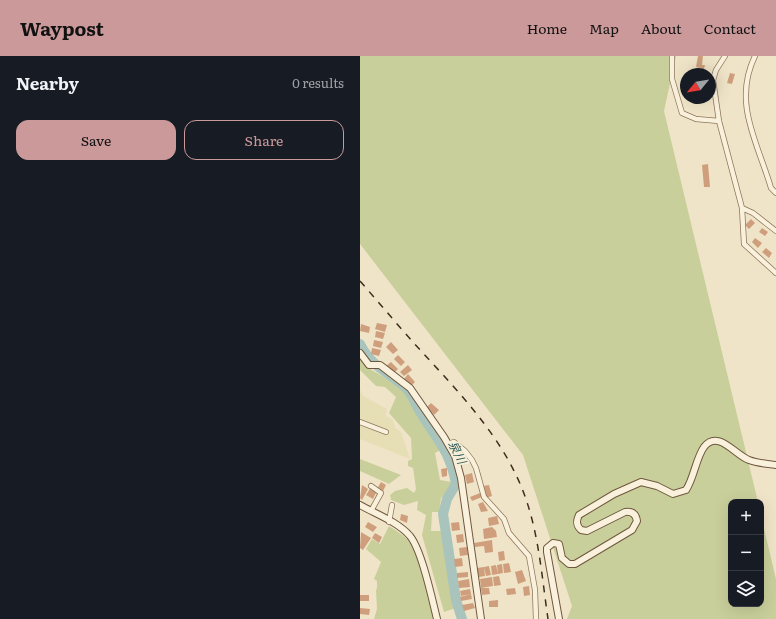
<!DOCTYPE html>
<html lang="en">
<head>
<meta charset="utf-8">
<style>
  :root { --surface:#171b24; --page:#20242c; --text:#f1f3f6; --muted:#9ea1a6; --line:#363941; --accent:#cc999b }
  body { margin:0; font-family:Literata,"Noto Sans JP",serif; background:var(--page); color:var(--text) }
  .controls { position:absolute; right:12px; bottom:12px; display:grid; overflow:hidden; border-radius:8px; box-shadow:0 4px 16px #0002 }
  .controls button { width:36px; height:36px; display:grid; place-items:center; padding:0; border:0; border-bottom:1px solid var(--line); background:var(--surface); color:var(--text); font:20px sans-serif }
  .compass { position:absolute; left:320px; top:12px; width:36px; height:36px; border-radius:50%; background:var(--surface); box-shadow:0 4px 16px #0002; rotate:240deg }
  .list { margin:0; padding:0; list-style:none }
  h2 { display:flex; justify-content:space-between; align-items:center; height:52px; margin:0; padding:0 16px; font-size:17px }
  h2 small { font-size:13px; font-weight:400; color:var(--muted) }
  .actions { display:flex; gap:8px; padding:12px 16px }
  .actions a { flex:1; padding:9px 0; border:1px solid var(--accent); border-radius:12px; text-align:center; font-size:14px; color:var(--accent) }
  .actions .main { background:var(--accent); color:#111 }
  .icon { flex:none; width:22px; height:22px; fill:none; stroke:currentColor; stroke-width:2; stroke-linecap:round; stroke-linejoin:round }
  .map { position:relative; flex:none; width:416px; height:563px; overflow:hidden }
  header { display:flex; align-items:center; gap:24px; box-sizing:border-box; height:56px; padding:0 20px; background:var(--accent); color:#111 }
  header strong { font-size:19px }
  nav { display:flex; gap:22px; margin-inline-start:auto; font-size:14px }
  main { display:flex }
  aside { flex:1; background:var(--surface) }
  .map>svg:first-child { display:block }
  .farmland { fill:#e6deb5 }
  .green { fill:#c9cf9b }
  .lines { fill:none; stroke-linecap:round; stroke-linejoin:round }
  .river { stroke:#a9c4bc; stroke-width:10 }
  .building { fill:#cf9f7d }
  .street-casing { stroke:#8d765c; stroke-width:6 }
  .secondary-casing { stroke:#6f573f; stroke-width:8 }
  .street { stroke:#faf1dc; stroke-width:4.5 }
  .secondary { stroke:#faf1dc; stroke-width:6 }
  .rail { stroke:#3d2e20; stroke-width:1.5; stroke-dasharray:7 7; stroke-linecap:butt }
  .labels { text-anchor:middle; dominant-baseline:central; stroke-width:3.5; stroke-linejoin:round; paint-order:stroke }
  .water-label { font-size:12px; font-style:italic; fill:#2f5d5a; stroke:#f7eed8 }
</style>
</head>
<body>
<header>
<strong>Waypost</strong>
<nav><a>Home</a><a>Map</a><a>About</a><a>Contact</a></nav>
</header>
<main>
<aside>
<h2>Nearby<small>0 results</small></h2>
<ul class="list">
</ul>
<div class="actions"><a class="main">Save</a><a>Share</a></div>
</aside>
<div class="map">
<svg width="416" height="563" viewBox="0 0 416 563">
  <rect width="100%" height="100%" fill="#f0e4c8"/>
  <path class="farmland" d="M0,334L3,340L27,353L25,359L33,364L35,372L41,376L50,403L0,383Z"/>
  <path class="green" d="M0,0H316L304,55L398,446H371V548H401V460L416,523V563H207L212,550L163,399L0,188Z
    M0,300L10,313L45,334L82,393L75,397L80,424L92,426L89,435L81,442L79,456H72L71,475H83L93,543L96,552L84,556L62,479L66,459L57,454L58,445L44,449L31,444L30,439L35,435L47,432L54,437L56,433L53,412L48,410V405L52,403L51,382L29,357L36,341L25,331L16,330L0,314Z
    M0,403L41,419L29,428L0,415Z
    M29,470C35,474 42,478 47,483C58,497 71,545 73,563H14L17,553L16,534L17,532V525L14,523L21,506L6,493L12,483L20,488Z"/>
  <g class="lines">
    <path class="river" d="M0,288C12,312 29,316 46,332C52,338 55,347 59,354C75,381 90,394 96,428L87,443L83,458L96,544L102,563"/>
  </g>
  <path class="building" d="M338,0H343L342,9H345L344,13L336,11Z
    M370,17L375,18L372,28L367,27Z
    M348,108L350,131H344L342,109Z
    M391,163L395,167L389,173L385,169Z
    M402,172L408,176L405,180L399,176Z
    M395,182L402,187L398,192L392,186Z
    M406,192L412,197L409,202L402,196Z
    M17,267L27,269L25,276L15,273Z
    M1,268L10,271L9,277L0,275Z
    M16,275L25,277L23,283L15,281Z
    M14,284L23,286L21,292L13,290Z
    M31,286L38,294L33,298L26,291Z
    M12,292L21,294L19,300L11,298Z
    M38,299L45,306L41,310L34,303Z
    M31,306L38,313L34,317L26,310Z
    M48,309L52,314L44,320L40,316Z
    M48,318L55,326L51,330L44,323Z
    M71,347L79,354L74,359L67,351Z
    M87,412V420L82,421L81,413Z
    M112,417L114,426L107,428L105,419Z
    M21,426L26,429L23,435L17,433Z
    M2,429L8,433L2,444L0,442Z
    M129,429L132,440L126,442L123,430Z
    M11,431L17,435L13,443L6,439Z
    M120,437L122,441L112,445L110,441Z
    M123,446L128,455L121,456L118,448Z
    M41,458L48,460L47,467L40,464Z
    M137,460L139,468L129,470L128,462Z
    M8,466L17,471L13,476L5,471Z
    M99,466L100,474L92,475L91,467Z
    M132,471L136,475L137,481L124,483L123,473Z
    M1,476L11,482L3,494L0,492Z
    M15,477L22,481L19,487L12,482Z
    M103,478L104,486L97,487L96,479Z
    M132,484L133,496L125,497L124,490L115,491L114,487Z
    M107,491L108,499L100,500L99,492Z
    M144,495L145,504L139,505L138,496Z
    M102,502L103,510L95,511L94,503Z
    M149,507L151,516L144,517L143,508Z
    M142,508L143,517L138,518L137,509Z
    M136,509L138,518L132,519L131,510Z
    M129,510L131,519L126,520L124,511Z
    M124,511L125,520L119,521L117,512Z
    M162,514L166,525L158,528L155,516Z
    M108,516V521L97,522V517Z
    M139,520L141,529L134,530L133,521Z
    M132,521L133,530L121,532L120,523Z
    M109,523L110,531L99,532L98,525Z
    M169,530L170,539L164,540L163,531Z
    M121,532H129L130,538L122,539Z
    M155,532L156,538L147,539L146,533Z
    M110,533L111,538L101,540L100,535Z
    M111,538L112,543L101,545L100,541Z
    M0,539H9V545H0Z
    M138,544V551H129V545Z
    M113,547L115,552L104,555L102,549Z
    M0,552L10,553L9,559L0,558Z"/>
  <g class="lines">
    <g class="street-casing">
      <path id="street" d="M312,0V23L322,57L336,63L359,65
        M365,0L356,14L353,24L359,65L382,152L384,188L416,217
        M395,0C372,47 398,87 411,132L416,137
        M382,152L393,157L416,175
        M0,366L26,376
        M88,388L94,386L105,395L112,404L116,412L124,441L144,463L149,477L169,500L175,534L176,563
        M11,430L21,437L11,455
        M29,466L32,449"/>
    </g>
    <g class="secondary-casing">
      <path id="secondary" d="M0,297L9,309H20L50,332L84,381L95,400L101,422L121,563
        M0,449C16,458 38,466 50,480C62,495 72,543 77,563
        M199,563L187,496V492L193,487L199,488L202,502L209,508H215L272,474L277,465C276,458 272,455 265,456L227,475L221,474C216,469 216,465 219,459L254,438L281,426L297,430L313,438L326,434C334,422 336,402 344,391C358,373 375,399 389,404C397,407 407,408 416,409"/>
    </g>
    <use href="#street" class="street"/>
    <use href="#secondary" class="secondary"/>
    <path class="rail" d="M0,225C21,249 41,273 62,296C97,334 135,374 157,421C178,465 181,515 188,563"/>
  </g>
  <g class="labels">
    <g class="water-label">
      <text transform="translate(98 396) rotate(64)">泉川</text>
    </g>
  </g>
</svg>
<div class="controls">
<button>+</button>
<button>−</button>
<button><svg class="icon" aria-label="layers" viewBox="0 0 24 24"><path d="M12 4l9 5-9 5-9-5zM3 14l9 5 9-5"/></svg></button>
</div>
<svg class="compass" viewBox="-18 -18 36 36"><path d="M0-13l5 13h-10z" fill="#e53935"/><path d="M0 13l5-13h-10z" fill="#9ea1a6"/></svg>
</div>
</main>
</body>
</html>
